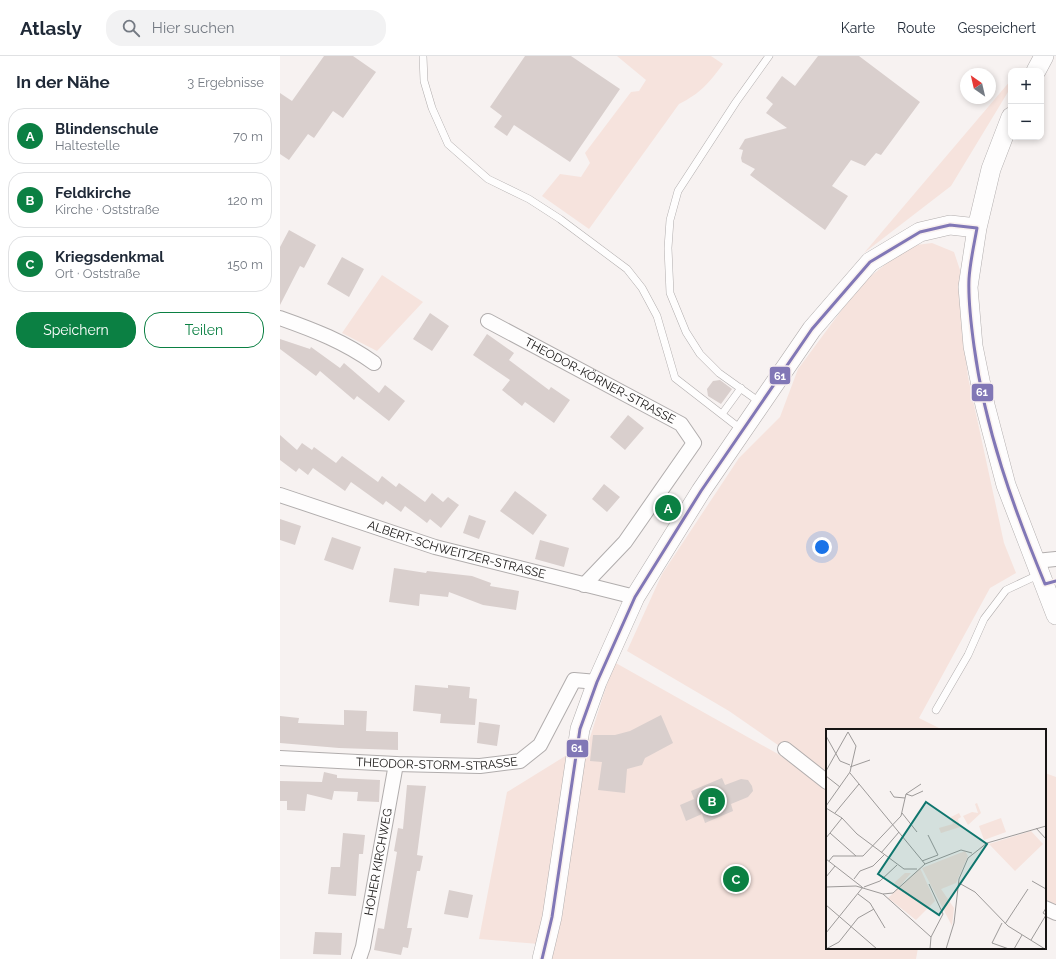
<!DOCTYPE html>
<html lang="de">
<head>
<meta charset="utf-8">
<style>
  :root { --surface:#fff; --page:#f2f2f3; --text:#1f2937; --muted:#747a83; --line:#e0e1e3; --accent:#0b8043 }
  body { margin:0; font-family:Raleway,sans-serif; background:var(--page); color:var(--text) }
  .controls { position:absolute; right:12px; top:12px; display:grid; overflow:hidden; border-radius:8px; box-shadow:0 2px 6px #0003 }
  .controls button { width:36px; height:36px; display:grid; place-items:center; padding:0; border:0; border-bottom:1px solid var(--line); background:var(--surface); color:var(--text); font:20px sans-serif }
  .compass { position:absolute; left:680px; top:12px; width:36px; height:36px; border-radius:50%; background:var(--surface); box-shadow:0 2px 6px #0003; rotate:326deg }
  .you { position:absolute; left:542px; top:491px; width:14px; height:14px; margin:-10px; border:3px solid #fff; border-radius:50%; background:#1a73e8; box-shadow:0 0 0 6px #1a73e833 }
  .badge { display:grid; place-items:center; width:26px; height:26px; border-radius:50%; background:var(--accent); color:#fff; font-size:13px; font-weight:700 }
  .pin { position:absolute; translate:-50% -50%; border:2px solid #fff; box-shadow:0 1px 4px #0006 }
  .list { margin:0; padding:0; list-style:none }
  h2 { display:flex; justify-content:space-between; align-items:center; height:52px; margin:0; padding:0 16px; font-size:17px }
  h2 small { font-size:13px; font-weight:400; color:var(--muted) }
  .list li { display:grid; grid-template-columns:26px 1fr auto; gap:12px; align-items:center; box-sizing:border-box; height:56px; margin:0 8px 8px; padding:0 8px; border:1px solid var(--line); border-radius:16px }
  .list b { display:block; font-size:15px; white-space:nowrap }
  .list p { margin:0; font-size:13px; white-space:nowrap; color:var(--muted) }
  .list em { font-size:13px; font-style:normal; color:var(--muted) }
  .actions { display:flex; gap:8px; padding:12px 16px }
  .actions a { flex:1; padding:9px 0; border:1px solid var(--accent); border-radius:16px; text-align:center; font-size:14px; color:var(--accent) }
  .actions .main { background:var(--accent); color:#fff }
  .icon { flex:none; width:22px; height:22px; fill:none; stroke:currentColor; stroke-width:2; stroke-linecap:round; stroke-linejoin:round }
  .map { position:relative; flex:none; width:776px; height:903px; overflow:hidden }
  header { display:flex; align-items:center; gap:24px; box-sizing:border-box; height:56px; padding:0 20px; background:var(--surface); border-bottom:1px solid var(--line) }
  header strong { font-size:19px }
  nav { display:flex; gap:22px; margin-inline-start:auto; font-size:14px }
  .search { width:280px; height:36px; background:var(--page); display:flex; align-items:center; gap:10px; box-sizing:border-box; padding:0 14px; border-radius:16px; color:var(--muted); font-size:15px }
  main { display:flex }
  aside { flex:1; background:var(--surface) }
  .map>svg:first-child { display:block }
  .green { fill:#f6e3dd }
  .building { fill:#d9cfcd }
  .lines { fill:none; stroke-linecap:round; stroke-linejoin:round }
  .lane-casing { stroke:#b1adad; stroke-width:8 }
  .street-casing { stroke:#b1adad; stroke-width:16 }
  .secondary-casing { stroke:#b1adad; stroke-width:20 }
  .lane { stroke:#fefdfd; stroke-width:7 }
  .street { stroke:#fefdfd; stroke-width:14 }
  .secondary { stroke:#fefdfd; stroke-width:19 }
  .bus-1-casing { stroke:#f9f1ef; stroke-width:6 }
  .bus-1 { stroke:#8177b6; stroke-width:3 }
  .labels { text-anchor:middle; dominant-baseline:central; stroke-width:3; stroke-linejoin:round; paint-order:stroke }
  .street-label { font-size:12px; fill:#171514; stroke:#f9f1ef }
  .inset-road { fill:none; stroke:#9d9a99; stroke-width:1 }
  .view { fill:#0f766e; fill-opacity:0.15; stroke:#0f766e; stroke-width:2 }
  .inset-edge { fill:none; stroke:#171514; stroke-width:2 }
  .line-badge { stroke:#f9f1ef; stroke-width:1.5 }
  .badge-label { font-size:11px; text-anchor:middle; font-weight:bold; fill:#fff }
</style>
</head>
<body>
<header>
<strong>Atlasly</strong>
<div class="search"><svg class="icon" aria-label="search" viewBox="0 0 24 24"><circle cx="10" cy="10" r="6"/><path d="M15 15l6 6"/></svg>Hier suchen</div>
<nav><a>Karte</a><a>Route</a><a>Gespeichert</a></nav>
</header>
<main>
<aside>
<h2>In der Nähe<small>3 Ergebnisse</small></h2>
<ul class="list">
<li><span class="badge">A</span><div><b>Blindenschule</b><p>Haltestelle</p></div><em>70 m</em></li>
<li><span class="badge">B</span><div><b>Feldkirche</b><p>Kirche · Oststraße</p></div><em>120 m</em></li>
<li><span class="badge">C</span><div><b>Kriegsdenkmal</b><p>Ort · Oststraße</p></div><em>150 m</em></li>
</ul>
<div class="actions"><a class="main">Speichern</a><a>Teilen</a></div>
</aside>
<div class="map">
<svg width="776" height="903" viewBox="0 0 776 903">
  <rect width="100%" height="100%" fill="#f7f2f1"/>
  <path class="green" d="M337,0H431L443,8C429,27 421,37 399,48L309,173L262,140L280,118L301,121L310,107L305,97L351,36L359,35L366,24Z
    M731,24V31L671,130L584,197Z
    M652,187L674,196L680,214L681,262L688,321L724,487L736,517L710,532L639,662L663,674H547V723L449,655L347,595L382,518L459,402L500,361L518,313L581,228L628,190Z
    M102,219L143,246L97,295L62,277Z
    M334,606L498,698L547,732V892H638L636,903H271L282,859L306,694Z
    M287,699L259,888L199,883L227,736Z
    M765,717L776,721V849L765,844Z"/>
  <path class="building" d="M44,0H73L96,16L63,62L53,55L34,82L28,78L9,104L0,98V37L12,45Z
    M245,0H291L340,33L290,106L234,69L227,80L214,71L222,60L210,51Z
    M538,0H579L640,46L601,99L596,97L585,110L571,104L552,130L568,140L545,174L470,119L475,113L462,106L461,102L463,94L459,93L465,83L507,72L486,57L493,48L486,42L502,20L515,30Z
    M9,174L36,189L24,212L20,210L0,249V191Z
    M62,201L84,213L69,241L47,228Z
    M150,257L169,270L152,295L133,283Z
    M207,278L234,297L229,304L269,334L271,331L290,344L274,367L245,346L242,350L222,334L230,324L193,299Z
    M0,283L30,293L31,291L60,312L64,307L99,337L105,329L125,345L109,365L77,340L74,344L40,315L36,320L0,293Z
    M440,324L452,333L441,348L428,340L427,333L433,325Z
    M348,359L364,372L345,394L330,381Z
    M0,379L17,394L22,387L32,394L34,391L56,407L62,400L98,426L102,420L116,431L119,427L145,446L152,437L163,446L168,441L179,449L161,472L150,463L147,467L125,450L121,456L106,445L103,449L71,426L65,435L33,412L28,419L19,412L16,416L0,404Z
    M324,428L340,441L327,456L312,443Z
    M235,435L267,459L253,479L220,455Z
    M189,459L206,465L199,483L183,477Z
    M0,463L21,470L15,489L0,484Z
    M52,481L81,491L73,514L44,504Z
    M260,484L289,492L284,511L255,503Z
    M114,512L146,517L147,515L192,520L211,527L210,530L239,535L236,554L203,549L169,536L168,541L140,538L139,550L109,546Z
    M135,629L168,632V629L190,631L189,642L197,643L195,669L160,667L161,658L133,655Z
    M64,654L87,655L86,675L118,676V694L59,692L0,687V660L19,662L18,667L64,669Z
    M381,659L393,687L365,702L362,709L347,713L345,737L318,734L322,706L310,705L313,679H335L350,675Z
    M199,666L220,669L217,690L197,687Z
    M44,716L57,719V722L100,724L99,746L77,745L78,736L54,735L52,744L27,738L25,755L7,754V745H0V725L42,726Z
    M442,722L445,729L461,723L468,724L472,730L473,735L468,741L451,748L453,755L425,767L422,758L406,765L400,749L414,743L411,735Z
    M127,729L146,730L137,799L143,800L140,815H137L127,872H132L128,892L123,891L121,899L94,894L98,872L104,873L117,796L114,795L118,772L123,773Z
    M63,777L85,779L83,798H79L76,840L48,838L51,811H60Z
    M169,834L193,839L188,862L164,858Z
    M35,876L62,877L61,899L33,898Z"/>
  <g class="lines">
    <g class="lane-casing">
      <path id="lane" d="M143,0L144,25L152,52L168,88L208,123L249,143L280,163L347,213L362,232L377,260L395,322L462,374
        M481,347L439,317L420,298L406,276L390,237L388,192L390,164L398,135L456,46L489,0
        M442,358L461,332
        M656,654L688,599L704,563L726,534L760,518"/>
    </g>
    <g class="street-casing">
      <g id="street">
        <path d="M0,262C34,274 65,286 94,307"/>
        <path id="s1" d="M208,265L401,368L414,387L345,486L304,529"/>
        <path id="s2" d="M0,439L155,491L355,541"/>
        <path d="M756,505L776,503"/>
        <path d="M505,693L547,726"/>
        <path id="s3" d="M0,702L116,708L200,710L240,705L260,689L294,624L317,626"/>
        <path d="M765,852L776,857"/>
        <path id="s4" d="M79,903L83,891L116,708"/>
      </g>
    </g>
    <g class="secondary-casing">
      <path id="secondary" d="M756,15L764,0
        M731,61L711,113L697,172L688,231L693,290L705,349L726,429L776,559
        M262,903L272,861L300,673L317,626L355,541L421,435L532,273L590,206L640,176L670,169L697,172"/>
    </g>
    <use href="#lane" class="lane"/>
    <use href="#street" class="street"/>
    <use href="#secondary" class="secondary"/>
    <g class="bus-1-casing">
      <path id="bus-1" d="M262,903L272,861L300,673L317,626L355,541L421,435L532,273L590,206L640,176L670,169L697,172C694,189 690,206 689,223C688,245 691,268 694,290C705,373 733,451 765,528L776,525"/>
    </g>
    <use href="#bus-1" class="bus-1"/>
  </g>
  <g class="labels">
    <g class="street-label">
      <text stroke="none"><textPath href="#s1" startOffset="127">THEODOR-KÖRNER-STRASSE</textPath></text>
      <text stroke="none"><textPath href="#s2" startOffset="185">ALBERT-SCHWEITZER-STRASSE</textPath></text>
      <text stroke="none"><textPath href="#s3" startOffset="157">THEODOR-STORM-STRASSE</textPath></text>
      <text stroke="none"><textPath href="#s4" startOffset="99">HOHER KIRCHWEG</textPath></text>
    </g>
  </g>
  <g transform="translate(546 673)">
    <rect width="220" height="220" fill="#f7f2f1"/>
    <path d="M151,74L155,84L142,96L137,87L146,83L152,84L149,75ZM133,84L135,88L132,90L134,98L115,104L113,99L127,95L125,88ZM175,89L180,103L158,111L153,97ZM205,102L217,115L189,142L163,115ZM139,122L142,127L130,154L115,160L128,179L126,197L96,139ZM94,139L109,172L90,191L62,169ZM79,144H85L73,158L68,154Z" fill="#f6e3dd"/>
    <path class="inset-road" d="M0,7L14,32L24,36M24,38L44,31M0,42L22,3L30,17L24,43L0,77M24,44L99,135M0,47L14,58M64,62L68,68L79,69M80,65L86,67L97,62M0,79L16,89L31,105L78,140H91M9,84L33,55M76,84L91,103M210,99L220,110M4,104L30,127M0,109L16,89M55,124L73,103M0,130L36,158M3,132L7,127H37L75,87L80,65L95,55M96,132L112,126L102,106M0,148L9,137M28,150L34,142L47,137L58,126M206,152L220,160M133,154L149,163L182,197L219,220M103,155L117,185L105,208L104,220M0,158L30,157L57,165L67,164L99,135L135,121L146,124M38,158L54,152L71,136M32,165L44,174L59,199M57,165L105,208M0,176L51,220M176,194L166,214L183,220M179,195L202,160M0,204L37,158M205,211L220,186L217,184L220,179M0,220L13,213L32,189L48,180M120,220L128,194L133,150L142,129L161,114L220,97M188,220L196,206"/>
    <path class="view" d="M100,73L161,115L113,186L52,145Z"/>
    <rect width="220" height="220" class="inset-edge"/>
  </g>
  <g class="line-badge">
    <rect x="489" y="310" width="22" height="19" rx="4" fill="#8177b6"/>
    <rect x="691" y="327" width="23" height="19" rx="4" fill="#8177b6"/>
    <rect x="286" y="683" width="23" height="19" rx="4" fill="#8177b6"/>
  </g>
  <g class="badge-label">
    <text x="500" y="324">61</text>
    <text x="702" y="340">61</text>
    <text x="297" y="696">61</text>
  </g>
</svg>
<div class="controls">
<button>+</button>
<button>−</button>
</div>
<svg class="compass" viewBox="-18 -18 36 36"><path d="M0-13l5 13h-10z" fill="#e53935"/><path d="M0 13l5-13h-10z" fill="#747a83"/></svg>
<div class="you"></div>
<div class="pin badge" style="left:388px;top:452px">A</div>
<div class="pin badge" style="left:432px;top:745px">B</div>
<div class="pin badge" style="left:456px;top:823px">C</div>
</div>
</main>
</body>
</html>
